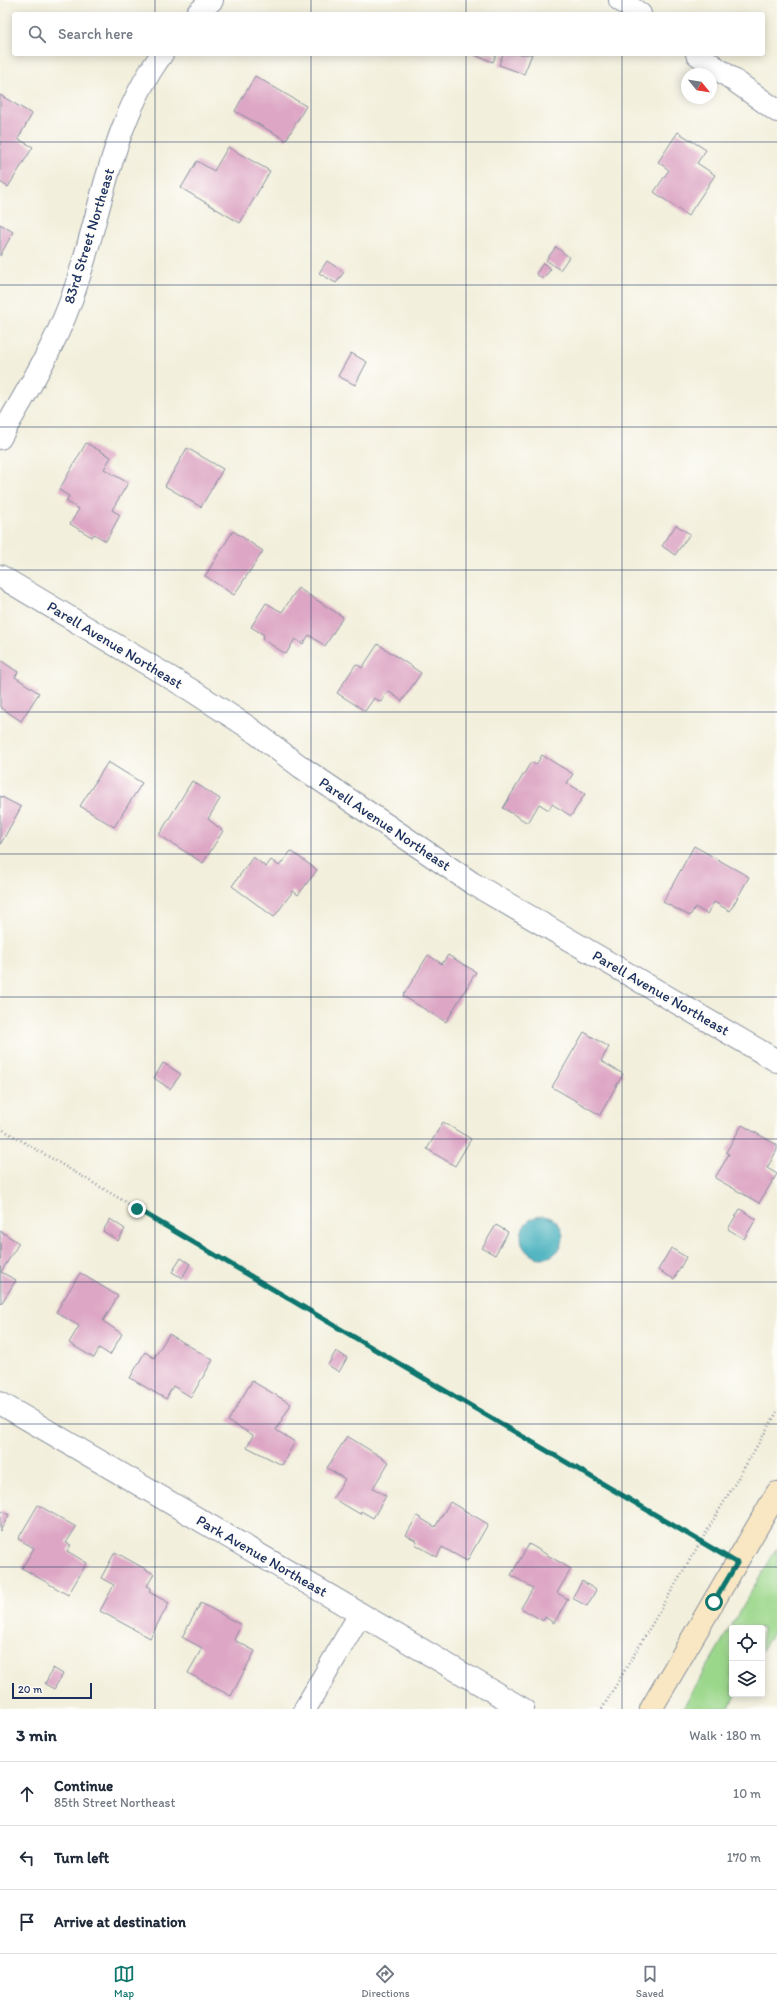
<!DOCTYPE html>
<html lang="en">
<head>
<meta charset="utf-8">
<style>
  :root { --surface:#fff; --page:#f6f6f7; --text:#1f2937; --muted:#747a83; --line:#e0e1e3; --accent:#0f766e }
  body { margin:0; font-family:Itim,sans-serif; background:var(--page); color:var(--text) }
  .controls { position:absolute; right:12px; bottom:12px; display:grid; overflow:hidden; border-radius:4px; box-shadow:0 2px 10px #0003 }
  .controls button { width:36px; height:36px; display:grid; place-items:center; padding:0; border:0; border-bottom:1px solid var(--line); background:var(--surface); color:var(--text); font:20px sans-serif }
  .compass { position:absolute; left:681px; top:68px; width:36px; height:36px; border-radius:50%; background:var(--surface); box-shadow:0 2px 10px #0003; rotate:120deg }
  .scale { position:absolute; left:12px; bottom:10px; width:80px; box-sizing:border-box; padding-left:4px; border:2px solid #1b2f5e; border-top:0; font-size:11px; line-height:14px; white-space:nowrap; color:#1b2f5e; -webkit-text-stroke:3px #fdfcf7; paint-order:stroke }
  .stop { position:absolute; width:12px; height:12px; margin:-9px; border:3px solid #0f766e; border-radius:50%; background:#fff }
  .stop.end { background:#0f766e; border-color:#fff; box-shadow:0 1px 4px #0008 }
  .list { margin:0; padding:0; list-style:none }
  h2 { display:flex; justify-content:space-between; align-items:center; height:52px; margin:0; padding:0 16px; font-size:17px }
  h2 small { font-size:13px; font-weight:400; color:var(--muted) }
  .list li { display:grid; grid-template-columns:26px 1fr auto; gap:12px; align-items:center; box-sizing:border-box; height:64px; padding:0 16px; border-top:1px solid var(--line) }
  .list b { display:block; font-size:15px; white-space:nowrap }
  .list p { margin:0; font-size:13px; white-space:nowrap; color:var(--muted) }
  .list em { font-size:13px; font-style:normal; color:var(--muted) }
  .icon { flex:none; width:22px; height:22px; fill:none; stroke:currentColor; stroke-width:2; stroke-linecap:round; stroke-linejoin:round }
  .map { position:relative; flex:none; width:777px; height:1709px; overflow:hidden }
  .search { position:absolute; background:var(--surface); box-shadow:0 2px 10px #0003; left:12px; right:12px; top:12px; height:44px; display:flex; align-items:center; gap:10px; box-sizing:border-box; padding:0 14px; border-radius:4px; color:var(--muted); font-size:15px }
  .sheet { height:244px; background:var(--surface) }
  nav { display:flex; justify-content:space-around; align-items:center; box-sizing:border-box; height:56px; border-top:1px solid var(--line); background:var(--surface); font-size:11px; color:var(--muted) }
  nav a { display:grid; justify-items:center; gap:2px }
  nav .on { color:var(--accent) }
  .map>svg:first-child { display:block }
  .green { fill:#9bd78b; stroke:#5b8374 }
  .water { fill:#3faebb; stroke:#2d6e8c }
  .building { fill:#dda6c5 }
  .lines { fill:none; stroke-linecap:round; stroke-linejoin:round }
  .street-casing { stroke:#868f9d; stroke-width:24 }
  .secondary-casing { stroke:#868f9d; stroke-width:24 }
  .path { stroke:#868f9d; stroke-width:2.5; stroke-dasharray:1 3; stroke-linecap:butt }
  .street { stroke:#fff; stroke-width:22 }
  .secondary { stroke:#f9e7c3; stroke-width:22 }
  .route { stroke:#0f766e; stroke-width:5 }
  .grid { fill:none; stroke:#1b2f5e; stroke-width:1; stroke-opacity:0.55 }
  .labels { text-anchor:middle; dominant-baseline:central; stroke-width:3.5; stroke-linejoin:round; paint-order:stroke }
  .street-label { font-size:15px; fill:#1b2f5e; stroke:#fdfcf7 }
</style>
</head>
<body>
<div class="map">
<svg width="777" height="1709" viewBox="0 0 777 1709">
  <rect width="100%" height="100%" fill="#fdfcf7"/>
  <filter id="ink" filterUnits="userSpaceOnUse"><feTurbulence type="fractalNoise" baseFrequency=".025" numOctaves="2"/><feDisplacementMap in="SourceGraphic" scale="8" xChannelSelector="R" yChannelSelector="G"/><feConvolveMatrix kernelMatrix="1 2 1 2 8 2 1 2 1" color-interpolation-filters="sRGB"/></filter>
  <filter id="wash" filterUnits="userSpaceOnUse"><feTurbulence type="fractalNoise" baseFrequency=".012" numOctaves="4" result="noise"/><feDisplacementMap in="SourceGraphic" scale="16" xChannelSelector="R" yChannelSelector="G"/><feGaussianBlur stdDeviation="0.9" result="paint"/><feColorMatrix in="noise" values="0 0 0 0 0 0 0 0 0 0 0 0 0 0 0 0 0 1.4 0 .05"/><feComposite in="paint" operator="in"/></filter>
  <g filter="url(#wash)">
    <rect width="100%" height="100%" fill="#f2efdc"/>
    <path class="green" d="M777,1548V1625L762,1651V1628H732V1694H737L728,1709H682Z"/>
    <path class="water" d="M521 1237a21 21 0 1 1 42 0a21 21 0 1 1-42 0Z"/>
    <g id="blocks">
      <path class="building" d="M472,54H496L493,62Z
        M503,54H532L524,74L499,65Z
        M255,76L306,106L286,140L235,111Z
        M0,95L32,114L18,139L33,147L8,187L0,182Z
        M678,132L706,150L697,163L715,175L688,216L654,192L669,170L658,162Z
        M228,147L270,171L240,223L181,188L197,161L214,171Z
        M0,224L13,232L0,256Z
        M556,247L569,257L560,270L546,260Z
        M327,261L344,272L336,283L319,273Z
        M543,263L551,269L543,279L536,274Z
        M351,353L367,362L355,385L338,376Z
        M86,443L111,457L104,469L128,483L112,510L120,515L106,541L94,534L92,537L70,524L79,509L66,501L69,496L59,490Z
        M187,448L223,469L201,507L165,486Z
        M676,525L690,534L675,555L662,546Z
        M233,531L263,551L234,595L205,576Z
        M298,588L343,617L325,646L309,635L303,644L295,639L286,654L262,639L264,635L251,627L266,603L282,612Z
        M378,644L421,673L402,701L388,691L381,702L374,698L365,711L337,693L356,664L362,668Z
        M0,660L18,672L15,677L39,693L21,721L0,707Z
        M542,755L573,774L567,783L585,794L571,816L552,804L549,810L539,804L528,823L503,808L531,762L536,765Z
        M108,762L142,783L114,827L80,806Z
        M192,781L220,799L208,819L223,831L203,863L159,835Z
        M0,796L21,807L0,845Z
        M694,846L749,877L730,911L714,902L707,914L695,907L690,916L663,902Z
        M291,851L317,870L298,895L293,891L274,917L232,886L253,857L266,867L271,860L279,866Z
        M428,955L442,964L448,955L476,972L446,1022L403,996Z
        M584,1032L609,1047L601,1061L623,1074L600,1115L552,1087Z
        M163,1063L181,1074L170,1089L154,1078Z
        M443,1122L471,1139L455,1166L427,1149Z
        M742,1125L777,1145V1150L767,1168L777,1174L759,1203L715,1178L729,1154L726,1152Z
        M740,1209L756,1219L744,1239L728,1229Z
        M110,1219L125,1229L118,1241L103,1231Z
        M496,1225L508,1232L495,1255L482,1248Z
        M0,1231L19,1243L1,1272L16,1280L1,1304Z
        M671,1248L686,1257L674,1279L658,1270Z
        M181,1258L190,1264L182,1278L172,1272Z
        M80,1273L118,1296L103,1321L122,1334L110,1355L99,1348L94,1358L69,1343L79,1326L56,1312Z
        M169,1334L213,1360L191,1397L173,1386L166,1399L130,1378L145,1352L154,1358Z
        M336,1351L347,1358L339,1372L328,1365Z
        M252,1381L291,1404L276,1430L295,1442L282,1465L247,1447L253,1435L228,1421Z
        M347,1436L389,1462L373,1488L386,1496L373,1518L361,1511L360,1514L333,1498L345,1479L327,1468Z
        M450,1502L488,1524L467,1561L442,1547L437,1557L415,1544L417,1541L406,1535L417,1516L435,1527Z
        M38,1505L76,1527L66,1543L71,1545L67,1551L87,1563L68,1595L22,1568L34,1548L18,1539Z
        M0,1510L9,1515L0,1531Z
        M529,1544L571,1569L557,1593L568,1599L554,1623L545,1617L543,1621L521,1608L533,1588L511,1575Z
        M115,1552L154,1574L147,1586L151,1588L149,1592L169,1603L150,1638L100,1611L114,1585L101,1578Z
        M582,1581L596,1590L587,1606L572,1598Z
        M201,1603L241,1625L234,1640L255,1651L231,1696L188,1673L202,1648L182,1637Z
        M53,1668L63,1674L54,1689L45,1684Z"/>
    </g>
  </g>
  <g filter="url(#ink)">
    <use href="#blocks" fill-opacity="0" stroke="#868f9d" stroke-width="1"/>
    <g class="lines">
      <g class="street-casing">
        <path id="street" d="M620,0L640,14
          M197,14L212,0
          M697,54L777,111
          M0,438C28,389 59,340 76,286C102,208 112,122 162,54
          M0,576L191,690L248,727L301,767L472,883L777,1061
          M0,1403L523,1709
          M305,1709L360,1614"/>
      </g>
      <g class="secondary-casing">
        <path id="secondary" d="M651,1709L777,1493"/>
      </g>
      <path class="path" d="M0,1128L716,1550
        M602,1709L777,1412"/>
      <use href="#street" class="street"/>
      <use href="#secondary" class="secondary"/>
    </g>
  </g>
  <g class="lines" filter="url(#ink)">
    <path class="route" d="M137,1209L737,1563L714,1602"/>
  </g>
  <path class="grid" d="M155,0V14M311,0V14M466,0V14M622,0V14M155,54V1709M311,54V1709M466,54V1709M622,54V1709M0,142H777M0,285H777M0,427H777M0,570H777M0,712H777M0,854H777M0,997H777M0,1139H777M0,1282H777M0,1424H777M0,1567H777"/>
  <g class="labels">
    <g class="street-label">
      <text transform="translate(89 236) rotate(-73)">83rd Street Northeast</text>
      <text transform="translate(115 645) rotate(31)">Parell Avenue Northeast</text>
      <text transform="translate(385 824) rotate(34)">Parell Avenue Northeast</text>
      <text transform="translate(661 993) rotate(30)">Parell Avenue Northeast</text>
      <text transform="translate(262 1556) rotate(30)">Park Avenue Northeast</text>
    </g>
  </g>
</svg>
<div class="controls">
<button><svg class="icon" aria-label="locate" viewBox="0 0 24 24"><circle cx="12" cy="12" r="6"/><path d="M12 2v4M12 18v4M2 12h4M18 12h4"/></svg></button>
<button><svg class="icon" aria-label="layers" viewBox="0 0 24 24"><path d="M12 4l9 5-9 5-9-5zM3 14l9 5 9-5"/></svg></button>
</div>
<svg class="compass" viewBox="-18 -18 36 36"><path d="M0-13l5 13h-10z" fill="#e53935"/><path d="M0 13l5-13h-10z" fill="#747a83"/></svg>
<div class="scale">20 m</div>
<div class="stop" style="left:714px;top:1602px"></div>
<div class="stop end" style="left:137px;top:1209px"></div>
<div class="search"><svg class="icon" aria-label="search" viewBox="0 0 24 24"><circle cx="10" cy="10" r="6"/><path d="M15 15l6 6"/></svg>Search here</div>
</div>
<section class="sheet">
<h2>3 min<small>Walk · 180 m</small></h2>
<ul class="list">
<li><svg class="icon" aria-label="ahead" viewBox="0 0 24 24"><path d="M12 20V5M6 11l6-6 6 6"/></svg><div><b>Continue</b><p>85th Street Northeast</p></div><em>10 m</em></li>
<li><svg class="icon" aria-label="left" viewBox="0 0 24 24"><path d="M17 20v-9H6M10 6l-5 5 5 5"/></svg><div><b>Turn left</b></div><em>170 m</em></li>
<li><svg class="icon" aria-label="arrive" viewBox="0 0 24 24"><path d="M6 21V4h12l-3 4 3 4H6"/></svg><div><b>Arrive at destination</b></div></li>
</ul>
</section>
<nav>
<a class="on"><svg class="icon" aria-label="map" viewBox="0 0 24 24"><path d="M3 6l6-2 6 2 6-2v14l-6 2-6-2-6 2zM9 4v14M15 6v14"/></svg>Map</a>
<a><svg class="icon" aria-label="directions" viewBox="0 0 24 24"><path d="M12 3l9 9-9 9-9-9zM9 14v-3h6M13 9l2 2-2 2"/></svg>Directions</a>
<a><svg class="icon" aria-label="saved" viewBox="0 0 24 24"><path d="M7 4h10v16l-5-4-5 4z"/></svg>Saved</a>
</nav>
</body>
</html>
